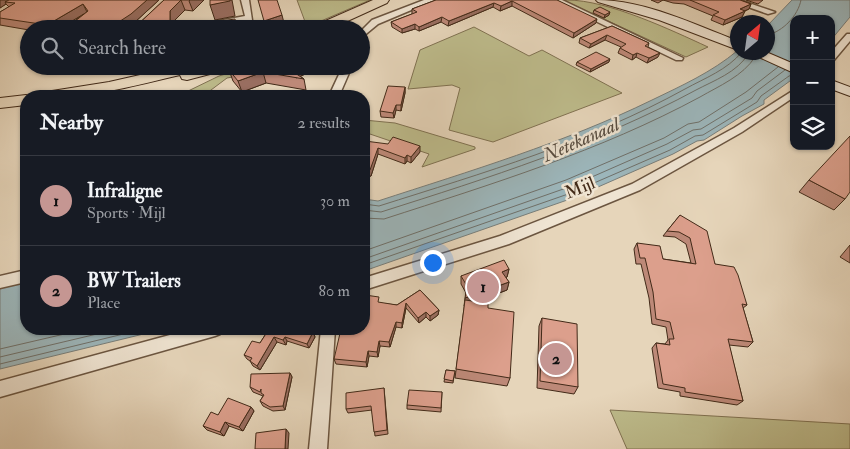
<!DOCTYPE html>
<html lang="en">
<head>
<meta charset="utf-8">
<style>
  :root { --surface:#171b24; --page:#20242c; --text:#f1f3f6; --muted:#9ea1a6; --line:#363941; --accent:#c59692 }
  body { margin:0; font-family:"IM FELL Double Pica",serif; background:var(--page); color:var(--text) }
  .controls { position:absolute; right:15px; top:15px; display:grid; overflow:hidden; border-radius:10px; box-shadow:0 1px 4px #0004 }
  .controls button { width:45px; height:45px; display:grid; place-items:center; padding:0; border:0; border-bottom:1px solid var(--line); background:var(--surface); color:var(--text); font:25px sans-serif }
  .compass { position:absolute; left:730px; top:15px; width:45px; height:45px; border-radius:50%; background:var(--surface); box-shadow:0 1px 4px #0004; rotate:29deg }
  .you { position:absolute; left:432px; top:262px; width:18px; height:18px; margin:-12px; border:4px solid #fff; border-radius:50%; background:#1a73e8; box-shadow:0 0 0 8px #1a73e833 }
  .badge { display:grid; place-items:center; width:32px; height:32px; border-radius:50%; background:var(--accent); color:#111; font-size:16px; font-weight:700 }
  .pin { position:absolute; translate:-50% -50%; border:2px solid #fff; box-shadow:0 1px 5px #0006 }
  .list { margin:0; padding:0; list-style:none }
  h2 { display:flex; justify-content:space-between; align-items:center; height:65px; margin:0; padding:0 20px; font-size:21px }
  h2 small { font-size:16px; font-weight:400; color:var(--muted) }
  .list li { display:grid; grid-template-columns:32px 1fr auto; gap:15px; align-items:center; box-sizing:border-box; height:90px; padding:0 20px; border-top:1px solid var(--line) }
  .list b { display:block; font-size:19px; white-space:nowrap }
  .list p { margin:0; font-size:16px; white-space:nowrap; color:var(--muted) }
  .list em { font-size:16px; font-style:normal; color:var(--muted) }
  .icon { flex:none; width:28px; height:28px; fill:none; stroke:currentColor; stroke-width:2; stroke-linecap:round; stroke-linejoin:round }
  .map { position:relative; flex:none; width:850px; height:449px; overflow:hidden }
  .search { position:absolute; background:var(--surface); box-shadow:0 1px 4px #0004; left:20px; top:20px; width:350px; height:55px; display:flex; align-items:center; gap:12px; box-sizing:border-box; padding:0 18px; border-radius:28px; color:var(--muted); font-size:19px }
  .panel { position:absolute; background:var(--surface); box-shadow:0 1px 4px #0004; left:20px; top:90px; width:350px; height:245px; border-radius:20px }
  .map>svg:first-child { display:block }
  .green { fill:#bdbb8b; stroke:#807252 }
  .water { fill:#9cb6bb; stroke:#787e7a }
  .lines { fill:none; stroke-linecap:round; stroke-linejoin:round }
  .shore { stroke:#6f706a; stroke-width:1 }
  .street-casing { stroke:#6b5540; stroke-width:3 }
  .secondary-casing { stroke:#422a18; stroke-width:2 }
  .primary-casing { stroke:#422a18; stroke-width:2 }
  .street { fill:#efe4d2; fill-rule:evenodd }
  .secondary { fill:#efe4d2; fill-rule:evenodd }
  .primary { fill:#e6d5ba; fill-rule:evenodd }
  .wall { fill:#bd8978; stroke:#422a18 }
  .shaded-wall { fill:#9a6f62; stroke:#422a18 }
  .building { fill:#dc9f8c; stroke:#422a18 }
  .labels { text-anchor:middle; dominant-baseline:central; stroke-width:5; stroke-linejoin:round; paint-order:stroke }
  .street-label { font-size:18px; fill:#422a18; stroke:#efe4d2 }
  .water-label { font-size:19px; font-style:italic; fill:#584d41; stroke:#efe4d2 }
</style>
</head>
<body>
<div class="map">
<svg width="850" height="449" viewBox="0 0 850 449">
  <rect width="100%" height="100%" fill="#e6d5ba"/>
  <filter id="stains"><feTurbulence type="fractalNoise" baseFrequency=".004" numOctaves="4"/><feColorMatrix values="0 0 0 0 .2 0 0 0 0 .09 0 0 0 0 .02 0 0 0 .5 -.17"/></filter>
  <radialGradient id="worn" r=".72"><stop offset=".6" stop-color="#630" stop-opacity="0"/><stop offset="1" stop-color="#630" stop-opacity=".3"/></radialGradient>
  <path class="green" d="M297,0H370L307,27Z
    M567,0C608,0 671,30 708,47L686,57L565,1Z
    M474,27L529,56L542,50L622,93L493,142L449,130L460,88L452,85L408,89L420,50Z
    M252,66L244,75L227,78L203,96H183L184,93L219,76Z
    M364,120L395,123L475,147V149L422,167L429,154L364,132Z
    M610,410L850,424V449H627Z"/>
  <path class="water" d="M792,0H850V17L831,40V19H794V78L764,100V104L742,116L704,140L697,141L673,154L573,198L364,271V199L378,201C470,171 564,143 652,100C681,86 712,72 737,51L738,52H768V25Z
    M26,281V329H164L0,369V287Z"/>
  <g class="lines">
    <path class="shore" d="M768,35C783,31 798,16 801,0
      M364,204L379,206C483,173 589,142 685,89C705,78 727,70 742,52
      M364,210L381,212C488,178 596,144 696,90C713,81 738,72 748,54
      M364,218L384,219C492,184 600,151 700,97C719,86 743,76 755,57
      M364,251L566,180L664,138L688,124L699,122L746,92L778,67
      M364,259L569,187L667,144L693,130L701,129L752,98L757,91L785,70
      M364,265L571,193L670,150L695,136L703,135L757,102L761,96L789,76L794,75
      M0,349L86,329
      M0,357L118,329
      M0,364L144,329"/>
    <g class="street-casing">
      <path id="street" d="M241,0H249L252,20L197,29H176L245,16Z
        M424,0H435L378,24L361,38V31L372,20Z
        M552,0H562L683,58L682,60H676Z
        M728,0H740L775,12L768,14Z
        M847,34H850V41L834,60L831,61V52Z
        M343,66H352L339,96H329Z
        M794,90V97L742,132L640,190L509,244L364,290V278L500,236L632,184L734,128Z
        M26,270V282L0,288V276Z
        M192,329H222L220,334L215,336L0,397V381Z
        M321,329H335L327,449H309Z"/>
    </g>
    <g class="secondary-casing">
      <path id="secondary" d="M596,0C645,0 693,24 738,41V50L659,20L598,2Z
        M748,52H766L794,64V73Z
        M831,80L850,87V96L831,89Z"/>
    </g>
    <g class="primary-casing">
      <path id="primary" d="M373,0H389L387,3L330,29H313L314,26Z
        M180,66H231L229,69L187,80L182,79L180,75C136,85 91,99 44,96L47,93L52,91L109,82Z
        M26,95L30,96H26V105L0,108V98Z"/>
    </g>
    <use href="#street" class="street"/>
    <use href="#secondary" class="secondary"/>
    <use href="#primary" class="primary"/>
  </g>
  <path class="wall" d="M0,0H159L135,22L125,29H65L83,14L59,29H29V30L0,25V12L9,7L6,4L0,8Z
    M164,0H204L193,11L185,10L174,21V29H133Z
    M436,0H557L596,23L573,38L512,6L500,11L493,7L448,26L441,22L419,31L415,29L402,33L392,27L391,22L412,14V9Z
    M651,0H740L751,4L749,9L745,11L742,17L723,25L711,20L713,16L684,4L673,3L663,0L658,3Z
    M746,0H763L758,4Z
    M594,10L609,15L604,18L593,13Z
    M612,26L649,43L648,47L658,57L647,63L636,57L632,60L618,53L620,48L621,47L605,40L589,48L579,43L580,38Z
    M577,62H609L590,72L576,65Z
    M35,66H76L71,70Z
    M241,66H331L330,69H324L321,74L313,71L300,76L304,79L306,90L266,83L242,92L233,81L229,70Z
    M405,87V93L401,111L396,110L394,118L381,117L380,111Z
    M366,132L367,138L366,142L420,152L411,163L407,161L405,164L378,154L371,176L364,177Z
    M809,180L845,199L834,210L799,192Z
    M680,215L715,264L747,305L743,308L753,342L748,347L729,345L743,401L737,405L680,396V392L658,388L652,348L656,343L665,344L668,340L666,327L652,324L649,298L641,264H636L634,249L637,243L663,259L691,263L686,244L675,237L663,236L667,231Z
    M850,245V263L840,257Z
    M509,269L507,277L506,278L509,282L507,290L476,302L488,308L510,378L507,386L455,378L466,293L461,284V276Z
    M420,290L439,310L438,315L430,321L426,317L419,323L406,308L402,328L396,327L390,347L380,346L378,357L369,356L367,367L336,364L334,359L379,303L397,305Z
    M542,318L578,387L574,394L537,388L539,326Z
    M269,329L313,332L315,337L309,348L287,341L286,345L277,342L260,370L253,366L250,361L247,359L244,355L260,343Z
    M446,370L455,371L453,383L444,382Z
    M290,373L292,377L285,410L273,411L263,406L260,401L263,396L253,392L250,387Z
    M384,388L388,434L375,436L372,410L348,413L346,409Z
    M442,392L441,412L407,409V405Z
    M251,407L254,411L243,431L229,426L224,436L207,430L203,426L218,415Z"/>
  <path class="shaded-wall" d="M0,0H12L5,2L6,4L0,8Z
    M147,0H159L135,22L125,29H108Z
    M181,0L185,10L174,21V29H170V11Z
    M190,0H204L193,11L189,1Z
    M230,0H232L235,16L215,20L210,5Z
    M512,1V6L500,11L501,6Z
    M494,3L493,7L448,26L449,21Z
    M83,4L87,12L59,29H49L47,25Z
    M751,4L749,9L737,14L740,9Z
    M745,11L742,17L723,25L725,20Z
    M610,12L609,15L604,18L605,15Z
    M282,15L284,23L269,29H266L264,21Z
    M442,17L441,22L419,31V27Z
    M597,19L596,23L573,38L574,33Z
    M415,24V29L402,33V29Z
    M607,35L605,40L589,48L591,44Z
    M637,53L636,57L632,60L633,55Z
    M660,53L658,57L647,63L649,58Z
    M610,59L609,62L590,72L591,69Z
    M68,66H76L71,70Z
    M296,66H312L313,71L296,78L289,69Z
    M320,66H323L324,69L321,74Z
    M263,72L266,83L242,92L238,81Z
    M405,87V93L401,111V105Z
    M396,105V110L394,118L393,113Z
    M420,146V152L411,163V157Z
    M378,148V154L371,176L364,177V171Z
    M407,155V161L405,164V158Z
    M509,269L507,277L500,280L502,272Z
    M509,282L507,290L464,306L465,298Z
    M406,303V308L402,328V323Z
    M439,310L438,315L430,321V316Z
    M426,312V317L419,323L418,318Z
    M396,322V327L390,347L389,342Z
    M313,332L315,337L309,348L307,344Z
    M274,337L277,342L260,370L257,366Z
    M285,337L287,341L286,345L283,340Z
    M379,341L380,346L378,357L377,352Z
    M368,351L369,356L367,367L366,362Z
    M290,373L292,377L285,410L283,406Z
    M251,407L254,411L243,431L239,427Z
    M225,422L229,426L224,436L220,432Z
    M286,429L289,433L288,449H285Z"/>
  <path class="building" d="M9,0H147L131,14L108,29H65L88,11L83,4L47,25L0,18V12L15,3L5,2Z
    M164,0H181L170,11V29H133Z
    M210,0H230V1L210,5Z
    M258,0H277L282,15L264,21Z
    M436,0H557L597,19L574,33L512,1L501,6L494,3L449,21L442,17L419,27L415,24L402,29L391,22L417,12L412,9Z
    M690,0H740L751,4L740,9L745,11L725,20L713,15L719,12Z
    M600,7L610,12L605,15L594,10Z
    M235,19L237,28L214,29V22Z
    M612,26L649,43L645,46L660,53L649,58L637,53L633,55L620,48L626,44L607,35L591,44L580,38Z
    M596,52L610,59L591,69L577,62Z
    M241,66H296L289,69L304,79L263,72L238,81L229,70Z
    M388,86L405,87L401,105H396L393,113L380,111Z
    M297,92L306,93V96H295Z
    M364,132H366L365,141L388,144L393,137L420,146L411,157L407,155L405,158L378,148L370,170L364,171Z
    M850,136V192L845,199L809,180Z
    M680,215L707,231L715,264L734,267L738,275L747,305L742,304L753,342L728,339L743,401L685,392V388L663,384L656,343L670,345L669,339H674L670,322L656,319L653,292L645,258H640L637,243L660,246L663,259L696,264L690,238L679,232L667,231Z
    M504,260L509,269L502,272L509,282L465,298L467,286L461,276Z
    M420,290L439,310L430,316L426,312L418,318L406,303L402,323L396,322L389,342L379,341L377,352L368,351L366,362L334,359L341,329H364V301L365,295L379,297L378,302L397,305Z
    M465,300L488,303V308L514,312L510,378L456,369Z
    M542,318L577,324L578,387L540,381Z
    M269,329H304L313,332L307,344L285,337L283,340L274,337L257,366L250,361L252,358L244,355L252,341L260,343Z
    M446,370L455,371L453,381L444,379Z
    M290,373L283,406L270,407L260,401L264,395L261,393V389L260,392L250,387L251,374Z
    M384,388L387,430L374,432L371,406L346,409V393Z
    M409,390L442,392L441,408L407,405Z
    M228,398L251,407L239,427L225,422L220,432L203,426L211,412L218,415Z
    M286,429L285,449H255L256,433Z"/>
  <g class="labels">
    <g class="street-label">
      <text transform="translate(580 188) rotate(-22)">Mijl</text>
    </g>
    <g class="water-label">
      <text transform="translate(581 140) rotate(-24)">Netekanaal</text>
    </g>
  </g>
  <rect width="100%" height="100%" filter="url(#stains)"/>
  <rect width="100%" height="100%" fill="url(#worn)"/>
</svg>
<div class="controls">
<button>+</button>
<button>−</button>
<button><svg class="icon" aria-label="layers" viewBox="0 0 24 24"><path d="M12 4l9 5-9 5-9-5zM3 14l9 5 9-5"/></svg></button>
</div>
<svg class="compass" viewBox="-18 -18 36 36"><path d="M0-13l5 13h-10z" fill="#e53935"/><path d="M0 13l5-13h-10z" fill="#9ea1a6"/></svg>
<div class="you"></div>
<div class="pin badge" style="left:483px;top:287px">1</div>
<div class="pin badge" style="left:556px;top:359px">2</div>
<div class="search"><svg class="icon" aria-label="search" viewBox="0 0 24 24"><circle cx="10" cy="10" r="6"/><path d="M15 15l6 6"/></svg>Search here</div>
<section class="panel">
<h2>Nearby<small>2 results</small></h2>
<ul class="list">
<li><span class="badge">1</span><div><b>Infraligne</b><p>Sports · Mijl</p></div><em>30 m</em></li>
<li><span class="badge">2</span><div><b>BW Trailers</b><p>Place</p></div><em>80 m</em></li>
</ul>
</section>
</div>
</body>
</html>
